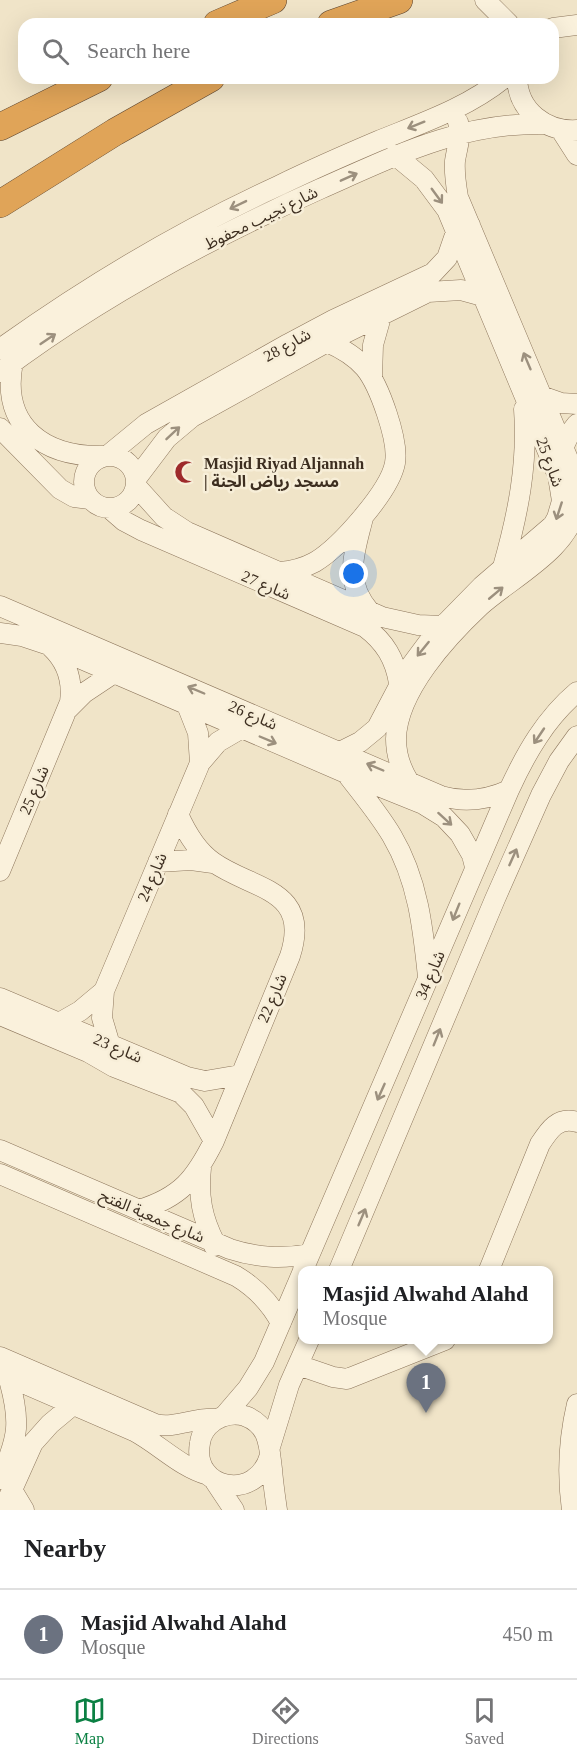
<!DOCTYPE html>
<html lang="en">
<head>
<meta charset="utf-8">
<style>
  :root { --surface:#fff; --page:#f6f6f6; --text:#202124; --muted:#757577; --line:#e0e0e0; --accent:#0b8043 }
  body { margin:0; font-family:"Times New Roman","Noto Sans Arabic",serif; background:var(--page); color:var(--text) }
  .you { position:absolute; left:354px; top:574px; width:21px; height:21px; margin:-15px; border:4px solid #fff; border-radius:50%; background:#1a73e8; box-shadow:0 0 0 9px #1a73e833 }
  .badge { display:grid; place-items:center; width:39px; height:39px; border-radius:50%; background:var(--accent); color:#fff; font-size:20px; font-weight:700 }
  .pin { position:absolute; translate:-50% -50px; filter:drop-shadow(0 2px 3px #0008) }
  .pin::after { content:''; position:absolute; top:32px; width:21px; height:18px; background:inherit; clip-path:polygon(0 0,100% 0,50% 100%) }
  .popup { position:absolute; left:298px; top:1266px; width:255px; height:78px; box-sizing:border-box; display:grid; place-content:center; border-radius:12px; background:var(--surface); filter:drop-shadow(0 2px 4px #0005); font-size:20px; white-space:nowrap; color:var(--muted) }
  .popup b { font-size:22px; color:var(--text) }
  .popup::after { content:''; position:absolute; left:50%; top:100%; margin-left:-12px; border:12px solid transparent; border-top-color:var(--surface) }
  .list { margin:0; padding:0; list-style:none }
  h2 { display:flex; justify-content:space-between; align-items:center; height:78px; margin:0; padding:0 24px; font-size:26px }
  h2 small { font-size:20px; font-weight:400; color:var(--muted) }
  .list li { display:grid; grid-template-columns:39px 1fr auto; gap:18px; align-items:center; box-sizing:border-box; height:90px; padding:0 24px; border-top:2px solid var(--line) }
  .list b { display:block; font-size:22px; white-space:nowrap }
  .list p { margin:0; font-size:20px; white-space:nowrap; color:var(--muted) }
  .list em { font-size:20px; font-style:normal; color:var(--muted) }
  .icon { flex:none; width:33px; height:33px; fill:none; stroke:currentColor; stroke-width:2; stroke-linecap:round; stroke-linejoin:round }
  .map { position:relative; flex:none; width:577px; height:1510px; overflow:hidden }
  .search { position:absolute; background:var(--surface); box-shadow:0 6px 24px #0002; left:18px; right:18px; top:18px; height:66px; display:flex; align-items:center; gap:15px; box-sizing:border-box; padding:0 21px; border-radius:18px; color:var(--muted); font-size:22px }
  .sheet { height:168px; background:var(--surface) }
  nav { display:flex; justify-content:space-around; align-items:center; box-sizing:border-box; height:84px; border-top:2px solid var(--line); background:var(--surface); font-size:16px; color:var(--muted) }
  nav a { display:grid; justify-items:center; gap:3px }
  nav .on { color:var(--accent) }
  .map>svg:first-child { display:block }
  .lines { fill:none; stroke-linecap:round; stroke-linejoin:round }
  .minor-casing { stroke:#8d765c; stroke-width:21 }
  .highway-casing { stroke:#5b4430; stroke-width:28 }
  .minor { stroke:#faf1dc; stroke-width:20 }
  .highway { stroke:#e0a458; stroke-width:27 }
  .oneway { stroke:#9c907e }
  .labels { text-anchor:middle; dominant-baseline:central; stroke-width:5; stroke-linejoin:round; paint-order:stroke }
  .street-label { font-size:16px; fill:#3d2e20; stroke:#f7eed8 }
  .poi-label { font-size:16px; font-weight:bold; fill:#3d2e20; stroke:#f7eed8; text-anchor:start }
</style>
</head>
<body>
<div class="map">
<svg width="577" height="1510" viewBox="0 0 577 1510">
  <rect width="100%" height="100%" fill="#f0e4c8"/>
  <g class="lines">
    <g class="minor-casing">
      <path id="minor" d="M485,0L509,24
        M553,28L577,25
        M517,78C518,111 546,132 577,130
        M458,122C462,136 457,147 455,161C454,173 456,185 458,197L568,459L575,479L577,494
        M561,130L577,155
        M0,349C88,286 180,231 278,186C311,170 345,155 378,141C422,123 467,108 504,78
        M13,362C0,427 45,457 103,456
        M0,372C98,298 208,239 320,189C395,156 461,122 545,124
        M372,378L373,345L382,313
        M541,396L561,403L577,404
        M0,428L60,489L74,497L90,499
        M563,448L570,433L577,424
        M84 482a26 26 0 1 1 52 0a26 26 0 1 1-52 0Z
        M107,456L146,424L288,344L333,320L433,273L447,258L456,232L470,225
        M136,479L167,438L192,417L327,342L428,292L461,290L483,296
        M136,486L164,517L187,532L382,617L418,625L443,626
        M109,508L124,521L141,530L365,627C385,642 395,659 399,683
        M363,518C354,554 343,581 370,612
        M503,567C518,514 528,464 524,409
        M280,572C292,571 304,568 315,562C340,547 390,491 395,463C399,440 379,385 365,368C355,356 341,348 327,342
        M0,606L441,796C465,803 487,800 509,790
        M0,633L22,636L49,645L346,773L423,804L444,817L460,834L472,855L475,867
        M187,705L198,733L200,763
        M67,710L84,693L114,673
        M340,752L360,742L377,728L407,671L433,636L482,586L553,525L557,518L562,501L558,476L447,210L424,179L395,155
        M346,773C362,794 379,814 392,836C418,880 423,928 428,977
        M409,782C401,769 396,755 396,739C397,691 447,637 480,606C512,577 573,548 577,502
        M158,862L191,860L213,863
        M0,871L70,702C73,680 67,662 51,647
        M0,998L187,1077L205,1081L240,1075
        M0,1015L88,1052L114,1067L181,1093L194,1106L214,1141
        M59,1023L80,1011L104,991
        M110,1045L102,1018L104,991L200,763L218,742L242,728
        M0,1150L230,1249C258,1258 282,1259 310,1254
        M201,1168C198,1196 202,1218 215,1243L214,1246
        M0,1174L236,1276C256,1288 270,1302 281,1323
        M139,1210C181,1197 195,1179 214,1141L290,956C312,888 252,890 213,862C197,851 186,832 178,814
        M303,1270L509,790C526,753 546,718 577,692
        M339,1270L495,899L541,795L559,761L577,736
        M489,1270L540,1144C549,1130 558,1116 577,1122
        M0,1357L155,1424C175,1429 195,1417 216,1419
        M298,1365L333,1377L347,1379L445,1340
        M0,1373L134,1431C160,1445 180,1467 208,1475
        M224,1416L248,1388L264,1362L303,1271
        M270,1447L289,1385L309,1340
        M270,1455C257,1503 191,1490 200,1443C201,1434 207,1426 214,1421C223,1415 235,1413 245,1416C270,1425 269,1447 272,1469C273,1483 275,1496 277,1510
        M0,1479C19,1437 21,1421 8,1376
        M214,1480L234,1510
        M12,1490L24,1510
        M3,1510L33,1443L50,1424L74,1404
        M572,1510C567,1475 569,1438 577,1404"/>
    </g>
    <g class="highway-casing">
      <path id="highway" d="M217,24L273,0
        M331,24L399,0
        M0,127L99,78
        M0,204L115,132L211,78"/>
    </g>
    <use href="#minor" class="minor"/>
    <use href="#highway" class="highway"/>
  </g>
  <defs><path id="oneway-shaft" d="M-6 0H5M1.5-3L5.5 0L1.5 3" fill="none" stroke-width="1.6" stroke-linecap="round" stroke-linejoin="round" transform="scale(1.5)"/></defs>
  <g class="oneway">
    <use href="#oneway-shaft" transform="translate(416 125) rotate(158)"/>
    <use href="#oneway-shaft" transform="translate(349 177) rotate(-24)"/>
    <use href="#oneway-shaft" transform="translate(437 196) rotate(54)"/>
    <use href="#oneway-shaft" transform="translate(238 205) rotate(154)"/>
    <use href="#oneway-shaft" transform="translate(48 339) rotate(-34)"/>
    <use href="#oneway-shaft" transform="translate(527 361) rotate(-113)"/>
    <use href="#oneway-shaft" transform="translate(173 433) rotate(-43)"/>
    <use href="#oneway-shaft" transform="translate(559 511) rotate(108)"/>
    <use href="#oneway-shaft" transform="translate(496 593) rotate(-40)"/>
    <use href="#oneway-shaft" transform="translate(423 649) rotate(129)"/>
    <use href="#oneway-shaft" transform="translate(196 690) rotate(-157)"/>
    <use href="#oneway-shaft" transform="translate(539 736) rotate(124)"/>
    <use href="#oneway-shaft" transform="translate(268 740) rotate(23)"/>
    <use href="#oneway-shaft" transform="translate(375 767) rotate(-157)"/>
    <use href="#oneway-shaft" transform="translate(445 819) rotate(42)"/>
    <use href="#oneway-shaft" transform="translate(513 857) rotate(-66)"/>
    <use href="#oneway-shaft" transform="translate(456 912) rotate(112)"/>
    <use href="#oneway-shaft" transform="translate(437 1037) rotate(-68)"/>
    <use href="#oneway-shaft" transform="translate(381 1092) rotate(114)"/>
    <use href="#oneway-shaft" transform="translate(362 1217) rotate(-67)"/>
  </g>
  <defs>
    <g id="mosque-bare" transform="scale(1.8)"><path d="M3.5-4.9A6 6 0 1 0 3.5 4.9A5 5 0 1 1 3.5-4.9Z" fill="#9e2a2b" stroke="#f7eed8" stroke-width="2.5" paint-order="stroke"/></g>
  </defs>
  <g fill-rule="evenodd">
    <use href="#mosque-bare" x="186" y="472"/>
  </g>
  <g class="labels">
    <g class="street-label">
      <text transform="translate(261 218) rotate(-26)">شارع نجيب محفوظ</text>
      <text transform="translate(287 345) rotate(-29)">شارع 28</text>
      <text transform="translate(550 462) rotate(70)">شارع 25</text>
      <text transform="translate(266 585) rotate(23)">شارع 27</text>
      <text transform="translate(253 715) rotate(23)">شارع 26</text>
      <text transform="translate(34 790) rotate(-67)">شارع 25</text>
      <text transform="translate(152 877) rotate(-67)">شارع 24</text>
      <text transform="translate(430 975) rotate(-67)">شارع 34</text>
      <text transform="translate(272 998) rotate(-67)">شارع 22</text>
      <text transform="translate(118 1048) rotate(23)">شارع 23</text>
      <text transform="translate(152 1216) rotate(23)">شارع جمعية الفتح</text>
    </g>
    <g class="poi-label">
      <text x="204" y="463">Masjid Riyad Aljannah<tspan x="204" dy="18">| مسجد رياض الجنة</tspan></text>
    </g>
  </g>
</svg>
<div class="you"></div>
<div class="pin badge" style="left:426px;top:1413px;background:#6b7280">1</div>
<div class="popup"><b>Masjid Alwahd Alahd</b>Mosque</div>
<div class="search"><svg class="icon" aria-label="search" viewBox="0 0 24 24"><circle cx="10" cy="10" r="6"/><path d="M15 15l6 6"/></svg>Search here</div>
</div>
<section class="sheet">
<h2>Nearby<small></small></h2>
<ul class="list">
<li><span class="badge" style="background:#6b7280">1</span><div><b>Masjid Alwahd Alahd</b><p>Mosque</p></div><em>450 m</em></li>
</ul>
</section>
<nav>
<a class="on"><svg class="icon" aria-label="map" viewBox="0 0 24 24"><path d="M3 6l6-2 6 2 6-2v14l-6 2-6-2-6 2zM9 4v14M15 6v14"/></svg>Map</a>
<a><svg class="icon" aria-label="directions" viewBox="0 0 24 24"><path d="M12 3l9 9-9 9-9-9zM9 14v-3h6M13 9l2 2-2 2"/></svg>Directions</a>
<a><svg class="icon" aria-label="saved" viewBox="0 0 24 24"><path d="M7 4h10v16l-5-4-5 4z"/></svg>Saved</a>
</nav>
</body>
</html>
